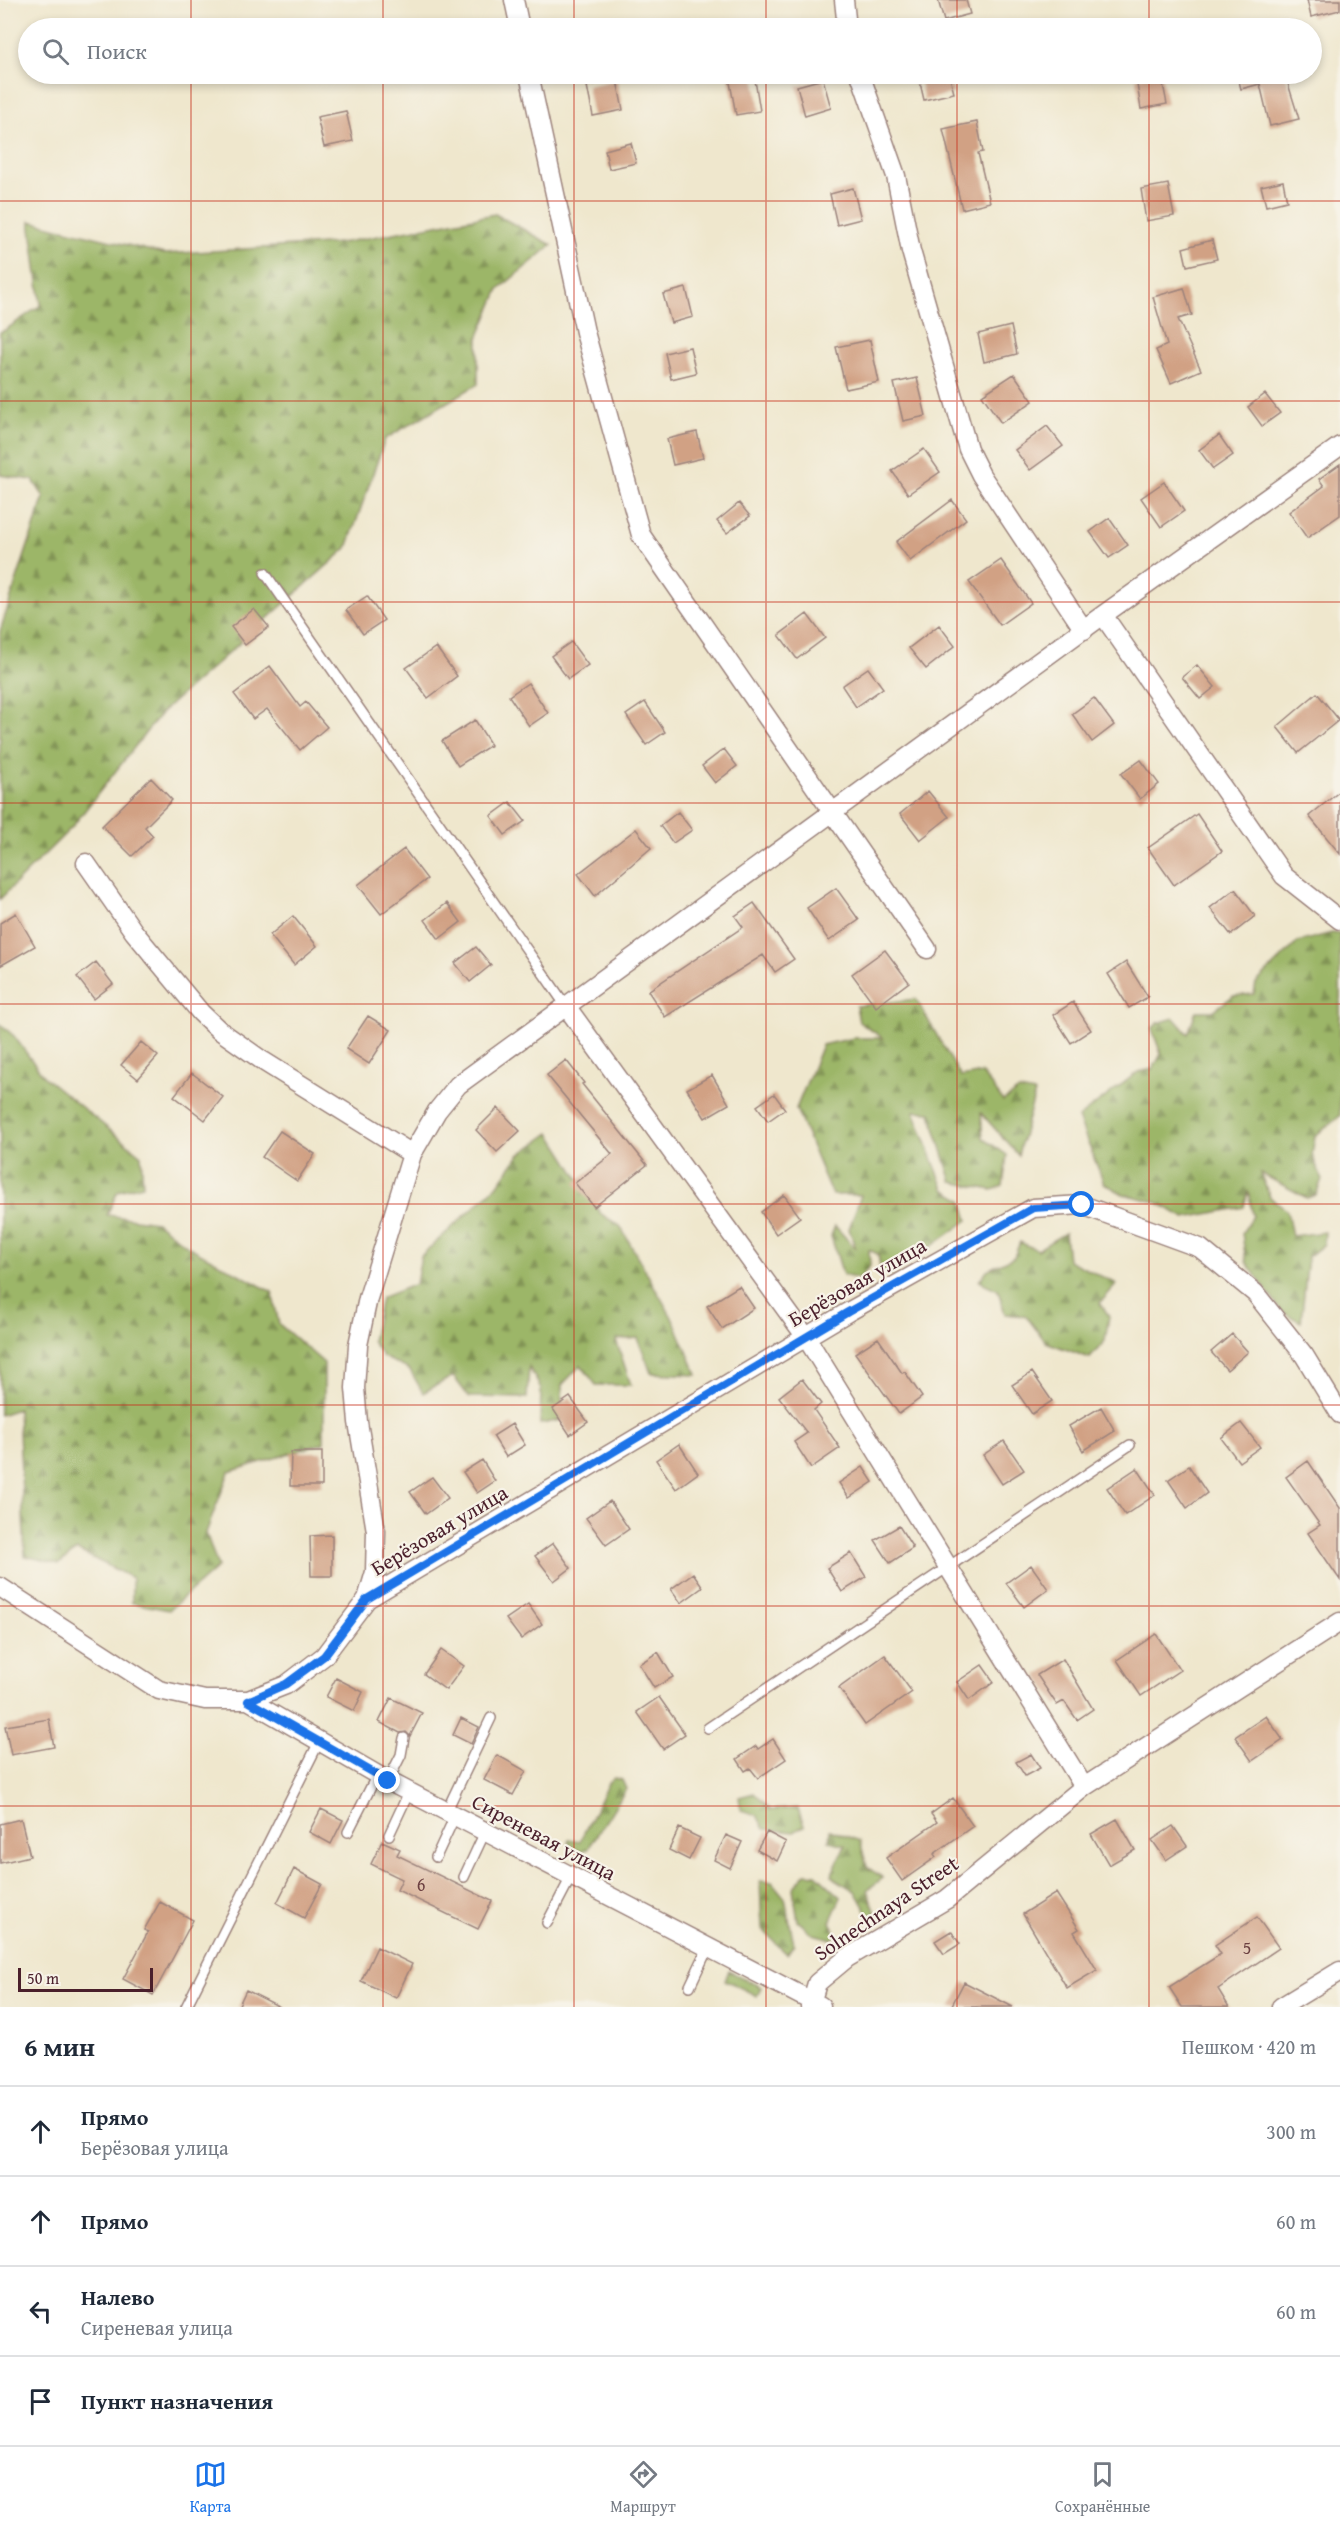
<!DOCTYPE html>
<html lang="ru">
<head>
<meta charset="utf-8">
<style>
  :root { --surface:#fff; --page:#f2f2f3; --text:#1f2937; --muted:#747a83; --line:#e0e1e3; --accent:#1a73e8 }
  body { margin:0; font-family:"Gentium Book Plus",serif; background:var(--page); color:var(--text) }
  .scale { position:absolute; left:18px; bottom:15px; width:135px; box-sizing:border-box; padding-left:6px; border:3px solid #4a1f2b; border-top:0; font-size:16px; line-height:21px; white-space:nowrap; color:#4a1f2b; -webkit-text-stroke:4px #f7f3e8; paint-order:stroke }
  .stop { position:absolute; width:18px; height:18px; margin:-14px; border:4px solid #1a73e8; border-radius:50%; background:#fff }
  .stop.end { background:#1a73e8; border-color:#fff; box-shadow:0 2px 6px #0008 }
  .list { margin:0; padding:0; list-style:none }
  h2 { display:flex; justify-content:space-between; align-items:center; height:78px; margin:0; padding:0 24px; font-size:26px }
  h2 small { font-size:20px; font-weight:400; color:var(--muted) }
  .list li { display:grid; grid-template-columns:39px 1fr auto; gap:18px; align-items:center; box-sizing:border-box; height:90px; padding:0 24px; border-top:2px solid var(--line) }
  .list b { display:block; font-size:22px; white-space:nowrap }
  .list p { margin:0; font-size:20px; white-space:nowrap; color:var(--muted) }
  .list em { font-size:20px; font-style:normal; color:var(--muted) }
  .icon { flex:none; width:33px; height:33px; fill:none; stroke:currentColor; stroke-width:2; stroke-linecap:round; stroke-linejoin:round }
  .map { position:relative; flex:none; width:1340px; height:2007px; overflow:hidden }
  .search { position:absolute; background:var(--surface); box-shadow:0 3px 9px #0003; left:18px; right:18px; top:18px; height:66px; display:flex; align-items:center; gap:15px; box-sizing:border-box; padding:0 21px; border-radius:33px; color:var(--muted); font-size:22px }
  .sheet { height:438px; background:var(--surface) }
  nav { display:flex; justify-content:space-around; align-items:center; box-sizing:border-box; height:84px; border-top:2px solid var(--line); background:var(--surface); font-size:16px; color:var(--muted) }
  nav a { display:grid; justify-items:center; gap:3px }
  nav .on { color:var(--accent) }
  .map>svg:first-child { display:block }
  .forest { fill:url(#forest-firs); stroke:#736a49; stroke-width:1.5 }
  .building { fill:#d1a184 }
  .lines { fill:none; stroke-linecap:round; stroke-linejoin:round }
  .lane-casing { stroke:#9c837c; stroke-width:12 }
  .street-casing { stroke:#9c837c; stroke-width:21 }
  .lane { stroke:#fff; stroke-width:9 }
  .street { stroke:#fff; stroke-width:18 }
  .route { stroke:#1a73e8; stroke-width:8 }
  .grid { fill:none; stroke:#c8321e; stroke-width:1.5; stroke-opacity:0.55 }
  .labels { text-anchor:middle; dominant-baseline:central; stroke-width:4.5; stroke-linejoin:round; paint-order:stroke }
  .number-label { font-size:18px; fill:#6c4041 }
  .street-label { font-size:21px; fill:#4a1f2b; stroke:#f7f3e8 }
</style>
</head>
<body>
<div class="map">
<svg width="1340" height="2007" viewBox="0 0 1340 2007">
  <defs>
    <pattern id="forest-firs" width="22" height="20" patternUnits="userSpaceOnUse" patternTransform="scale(1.5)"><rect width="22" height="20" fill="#9cb667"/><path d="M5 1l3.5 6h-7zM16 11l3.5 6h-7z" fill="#819355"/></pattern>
  </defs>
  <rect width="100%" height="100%" fill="#f7f3e8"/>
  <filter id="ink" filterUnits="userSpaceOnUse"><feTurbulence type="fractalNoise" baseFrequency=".0167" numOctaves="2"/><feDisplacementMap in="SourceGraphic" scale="12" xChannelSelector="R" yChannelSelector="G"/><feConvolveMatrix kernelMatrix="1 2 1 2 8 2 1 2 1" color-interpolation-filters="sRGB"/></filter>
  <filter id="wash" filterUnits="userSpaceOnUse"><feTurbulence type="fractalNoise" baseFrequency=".008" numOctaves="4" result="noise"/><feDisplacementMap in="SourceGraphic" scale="24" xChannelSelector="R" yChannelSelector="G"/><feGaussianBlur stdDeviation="1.35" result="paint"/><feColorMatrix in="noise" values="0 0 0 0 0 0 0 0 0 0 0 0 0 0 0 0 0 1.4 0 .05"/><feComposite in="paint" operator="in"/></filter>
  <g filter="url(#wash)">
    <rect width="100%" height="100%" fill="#efe7cd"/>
    <path class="forest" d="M495,214L552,245L499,289L478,338V384L385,439L347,548L162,712L72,827L0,899V631L44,497L33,480L0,475V332L5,330L41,305L30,221L164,254L341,243Z
      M1332,933L1340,934V1116L1315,1136L1312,1155L1322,1179L1316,1195L1307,1198L1260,1173L1270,1197L1287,1211L1292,1236L1325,1232L1324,1244L1308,1257L1301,1322L1281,1311L1246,1262L1242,1233L1253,1216L1248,1190L1244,1207L1185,1218L1156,1202L1123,1194L1104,1183L1078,1118L1138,1072L1153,1069L1161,1054L1152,1029L1158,1023L1174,1018L1188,1034L1196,1011H1213L1233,996L1254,994L1256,983L1298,942Z
      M916,999L961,1077L982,1073L1003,1101L1019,1090L1035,1093L1018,1155L981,1113L983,1138L1007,1155L1003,1186L992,1190L952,1182L930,1112L914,1111L944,1189L962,1200L968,1220L893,1274L881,1273L878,1254L869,1250L870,1266L859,1279L843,1275L831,1236L835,1226L856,1249L849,1229L861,1195H832L796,1109L822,1045L854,1038H883L859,1022L856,1006Z
      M0,1024L14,1036L44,1077L141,1155L143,1185L118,1191L107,1215L156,1222L189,1247L272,1292L279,1324L324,1363V1443L229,1472L206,1533L218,1567L169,1610L132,1603V1578L77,1550L59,1564L25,1556L18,1409L0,1415Z
      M550,1133L601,1214L620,1226L674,1321L697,1375L651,1373L638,1338L616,1340L631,1385H596L581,1365L562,1385V1420L540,1424L541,1389L529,1367L527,1398L469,1397L453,1376L423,1393L410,1370L383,1357L372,1341L381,1298L416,1284L421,1256L497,1186L519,1155Z
      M1065,1233L1068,1260L1117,1284L1100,1303L1109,1316L1105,1341L1090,1358L1046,1342L1026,1316L1005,1314L998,1290L979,1281L987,1270L1014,1257L1020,1242L1037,1250Z
      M614,1778L622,1780L626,1789L588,1849L579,1851L568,1843L569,1839L580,1841L608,1783Z
      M754,1793L771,1810L798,1808L804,1826L794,1832L764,1829L757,1815L741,1810L739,1797Z
      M830,1830L860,1841L867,1867L883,1878L867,1890L876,1913L868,1914L855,1891L831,1876L845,1845L829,1841Z
      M806,1873L816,1874L841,1897L830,1922L837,1935L832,1939L813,1934L798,1921L793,1888Z
      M760,1881L772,1882L785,1898L794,1944L787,1954L762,1929Z
      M729,1971L761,1987L757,1996L725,1980Z"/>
    <g id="blocks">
      <path class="building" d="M938,0H966L970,14L944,21Z
        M1307,0H1340V10L1311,17Z
        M754,74L760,111L736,115L729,77Z
        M918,74H949L954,93L924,100Z
        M1161,74L1167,104L1141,109L1136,78Z
        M1237,74H1285L1299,119L1270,126L1260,84L1241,89Z
        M823,79L831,108L805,116L797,86Z
        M617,80L623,110L593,116L587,86Z
        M346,111L353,141L324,147L317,117Z
        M977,122L983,152L978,153L990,202L962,209L943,129Z
        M631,143L636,163L609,169L605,150Z
        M1283,181L1287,201L1266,206L1261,186Z
        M1168,184L1174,216L1146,221L1141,189Z
        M853,188L861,219L837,225L830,194Z
        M1212,240L1217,259L1187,266L1183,248Z
        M686,288L693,317L671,323L663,294Z
        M1184,288L1192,315L1178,319L1201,370L1171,383L1156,350L1167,345L1153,297Z
        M1011,326L1017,354L984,362L978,334Z
        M870,340L879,382L846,389L836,347Z
        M690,347L696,373L671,379L665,353Z
        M1014,374L1033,401L1001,423L982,395Z
        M917,378L926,416L903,421L894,383Z
        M1265,394L1280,413L1262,426L1248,407Z
        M1047,426L1063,446L1030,470L1015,450Z
        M697,432L703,458L673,465L667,439Z
        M1219,435L1233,455L1213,469L1199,450Z
        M924,449L940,472L908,494L892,471Z
        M1340,464V515L1307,538L1289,512L1324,486L1319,479Z
        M1164,482L1184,511L1161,527L1141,498Z
        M952,500L966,519L910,561L896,542Z
        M739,503L750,516L727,533L717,521Z
        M1109,518L1128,545L1109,558L1090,532Z
        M1001,560L1031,603L1000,625L969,582Z
        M367,596L384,620L363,634L346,610Z
        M254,609L269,627L245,645L231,627Z
        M807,614L825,638L797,659L779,635Z
        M939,625L955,646L926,669L909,648Z
        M571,642L588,665L568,679L551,656Z
        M436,647L457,676L428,698L406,668Z
        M1197,665L1215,687L1200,699L1182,677Z
        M270,666L300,707L306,702L327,727L300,750L267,709L253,719L234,694Z
        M868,668L883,688L856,707L842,686Z
        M528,683L548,713L529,726L509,696Z
        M1317,693L1339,720L1298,753L1277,727Z
        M1094,698L1114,725L1092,742L1072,714Z
        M645,702L665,732L646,745L626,715Z
        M475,720L491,745L458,766L442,741Z
        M724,749L737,766L715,783L702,766Z
        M1141,760L1159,784L1140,799L1121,774Z
        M151,778L172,800L145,827L153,836L132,856L102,826Z
        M928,791L949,817L920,840L900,814Z
        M1340,791V854L1309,816Z
        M510,802L525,821L505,835L491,816Z
        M678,812L692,830L673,843L660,826Z
        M1197,814L1222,851L1174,885L1148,848Z
        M636,829L651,848L595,896L578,874Z
        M404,849L427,879L381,914L358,885Z
        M836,888L859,920L829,941L807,908Z
        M1235,889L1255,916L1231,935L1210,908Z
        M447,903L461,922L439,939L425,920Z
        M754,903L794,959L775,972L763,955L665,1017L648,991L743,927L735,916Z
        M16,913L35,946L0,966V923Z
        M293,916L317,946L294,965L270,935Z
        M476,947L491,965L470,982L455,963Z
        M885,950L909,982L876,1007L852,974Z
        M96,962L113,984L94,999L77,977Z
        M1126,962L1148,997L1129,1008L1108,974Z
        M1073,1002L1091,1030L1071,1043L1053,1015Z
        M368,1016L391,1030L369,1064L346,1049Z
        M141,1042L158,1056L138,1079L121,1065Z
        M566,1060L584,1083L582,1084L647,1165L594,1207L575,1183L612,1154L547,1075Z
        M192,1073L223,1097L205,1120L174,1096Z
        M712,1075L729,1104L705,1118L687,1089Z
        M774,1094L785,1109L768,1121L757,1106Z
        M498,1108L520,1131L497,1152L476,1130Z
        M280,1131L315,1154L297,1181L262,1157Z
        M784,1195L800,1217L776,1234L761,1212Z
        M739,1286L754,1308L722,1329L707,1306Z
        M1232,1334L1248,1352L1227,1370L1211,1352Z
        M878,1338L902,1373L905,1372L922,1397L899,1414L855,1353Z
        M1032,1372L1052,1401L1032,1414L1012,1385Z
        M802,1379L821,1404L814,1410L840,1448L811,1468L794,1442L807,1433L779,1397Z
        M570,1397L588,1422L570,1435L553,1409Z
        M1101,1407L1115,1431L1083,1451L1069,1426Z
        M1241,1423L1260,1447L1239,1462L1221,1438Z
        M512,1424L525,1445L506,1457L493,1436Z
        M1004,1441L1024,1470L1002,1484L983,1455Z
        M679,1444L698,1473L676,1489L656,1460Z
        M291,1452H322V1486H290Z
        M482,1460L495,1481L477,1493L463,1472Z
        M1308,1461L1340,1508V1580L1308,1533L1320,1525L1286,1477Z
        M1189,1466L1207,1493L1187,1508L1168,1480Z
        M863,1467L873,1482L849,1498L839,1483Z
        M1137,1468L1155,1495L1125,1515L1107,1488Z
        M432,1477L448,1498L426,1514L410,1492Z
        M610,1501L629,1529L606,1545L586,1518Z
        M899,1526L913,1548L890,1563L875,1540Z
        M332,1535V1576H311L310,1536Z
        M553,1543L571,1568L554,1581L535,1556Z
        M851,1553L866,1577L842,1592L827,1568Z
        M1031,1565L1048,1589L1024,1607L1006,1583Z
        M693,1573L703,1587L681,1603L671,1589Z
        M528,1604L542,1624L521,1639L506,1619Z
        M1156,1634L1180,1670L1141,1696L1117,1660Z
        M441,1650L464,1666L446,1690L424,1674Z
        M658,1652L673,1677L654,1688L639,1664Z
        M885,1655L912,1692L865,1725L839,1688Z
        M1063,1659L1093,1709L1077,1720L1064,1701L1057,1705L1037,1675Z
        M982,1665L994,1682L969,1700L957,1682Z
        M336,1678L363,1692L354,1711L326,1697Z
        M659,1697L685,1734L663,1749L637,1712Z
        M391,1698L422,1713L410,1736L406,1732L400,1733L379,1722Z
        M1266,1716L1283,1740L1252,1761L1235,1737Z
        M461,1718L479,1727L471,1744L453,1735Z
        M49,1719L54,1747L11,1755L5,1726Z
        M773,1739L786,1759L758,1778L750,1768L745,1771L737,1759L756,1746L758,1749Z
        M1031,1754L1040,1768L1025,1776L1016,1762Z
        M497,1755L526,1771L513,1795L484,1780Z
        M953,1798L973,1826L934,1854L936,1857L902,1881L886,1858L937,1822L931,1814Z
        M321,1809L343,1820L331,1844L309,1832Z
        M21,1819L30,1856L0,1863V1824Z
        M1117,1819L1135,1850L1109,1865L1091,1834Z
        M1173,1826L1187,1846L1166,1860L1152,1840Z
        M679,1828L700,1838L689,1860L669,1850Z
        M767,1832L786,1842L777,1861L757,1850Z
        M726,1835L742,1842L730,1868L714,1860Z
        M382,1841L400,1849L397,1855L492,1901L478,1929L397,1890L402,1879L371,1864Z
        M294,1869L322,1884L304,1918L277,1903Z
        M1056,1893L1079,1929L1074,1932L1097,1970L1067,1988L1023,1914Z
        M160,1902L193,1920L153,1995L123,1979L148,1932L144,1930Z
        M1257,1917L1279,1948L1218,1989L1229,2007H1182L1169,1987L1221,1954L1215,1945Z
        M951,1931L960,1944L944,1954L935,1941Z
        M377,1947L412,1964L396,1998L361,1981Z
        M964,1982L1013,2007H951Z
        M246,1990L280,2007H238Z"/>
    </g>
  </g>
  <g filter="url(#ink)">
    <use href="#blocks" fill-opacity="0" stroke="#9c837c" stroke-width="1.5"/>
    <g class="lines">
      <g class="lane-casing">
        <path id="lane" d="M265,573L566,1006
          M708,1728L1130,1445
          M388,1781L401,1755L404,1738
          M446,1812L491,1718
          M348,1832L377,1775
          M389,1835L409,1792
          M436,1857L455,1816
          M464,1877L485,1832
          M547,1923L571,1877
          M690,1986L708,1948
          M186,2007L319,1742"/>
      </g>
      <g class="street-casing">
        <path id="street" d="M514,0L520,28
          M844,0L847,28
          M529,74L585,332L641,535L927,949
          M860,74L896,176L911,251L968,449L981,475L1084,630
          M1103,615L1284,876L1340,920
          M86,863L134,932L201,1013L219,1030L263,1061L412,1154
          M566,1006L806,1337L1084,1787
          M0,1587L159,1690L205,1700H248L286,1685L324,1656L367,1599L375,1572L376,1531L358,1422L355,1388L358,1345L368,1298L412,1154L437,1111L458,1085L1103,615L1340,446
          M367,1599L848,1312L1033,1208L1082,1205L1200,1248L1255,1293L1304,1355L1340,1414
          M248,1700L388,1781L821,2006
          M810,2007L817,1983L847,1958L947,1899L1084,1787L1340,1622
          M1281,2007L1340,1971"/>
      </g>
      <use href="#lane" class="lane"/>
      <use href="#street" class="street"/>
    </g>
  </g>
  <g class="lines" filter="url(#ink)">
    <path class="route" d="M388,1781L248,1701L286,1684L324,1656L367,1599L848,1312L1033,1208L1082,1205"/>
  </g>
  <path class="grid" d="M191,0V28M383,0V28M574,0V28M766,0V28M957,0V28M1149,0V28M191,74V2007M383,74V2007M574,74V2007M766,74V2007M957,74V2007M1149,74V2007M0,201H1340M0,401H1340M0,602H1340M0,803H1340M0,1004H1340M0,1204H1340M0,1405H1340M0,1606H1340M0,1806H1340"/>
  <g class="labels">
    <g class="number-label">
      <text x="421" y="1884">6</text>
      <text x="1247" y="1947">5</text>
    </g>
    <g class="street-label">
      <text transform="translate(857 1282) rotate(-30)">Берёзовая улица</text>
      <text transform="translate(439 1530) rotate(-31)">Берёзовая улица</text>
      <text transform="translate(544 1837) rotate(28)">Сиреневая улица</text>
      <text transform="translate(886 1908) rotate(-34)">Solnechnaya Street</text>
    </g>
  </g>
</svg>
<div class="scale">50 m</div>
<div class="stop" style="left:1082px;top:1205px"></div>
<div class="stop end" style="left:388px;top:1781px"></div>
<div class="search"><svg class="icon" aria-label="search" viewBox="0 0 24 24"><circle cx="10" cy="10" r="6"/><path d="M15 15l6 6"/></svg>Поиск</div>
</div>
<section class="sheet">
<h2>6 мин<small>Пешком · 420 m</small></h2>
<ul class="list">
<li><svg class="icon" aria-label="ahead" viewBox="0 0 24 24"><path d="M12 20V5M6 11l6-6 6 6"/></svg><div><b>Прямо</b><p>Берёзовая улица</p></div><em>300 m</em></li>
<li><svg class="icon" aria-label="ahead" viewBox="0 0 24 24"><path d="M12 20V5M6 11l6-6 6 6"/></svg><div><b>Прямо</b></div><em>60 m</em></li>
<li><svg class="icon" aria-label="left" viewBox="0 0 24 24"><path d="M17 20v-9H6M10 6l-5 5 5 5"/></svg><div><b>Налево</b><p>Сиреневая улица</p></div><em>60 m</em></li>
<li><svg class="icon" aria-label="arrive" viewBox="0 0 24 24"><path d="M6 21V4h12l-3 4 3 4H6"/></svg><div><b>Пункт назначения</b></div></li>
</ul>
</section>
<nav>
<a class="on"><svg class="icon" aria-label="map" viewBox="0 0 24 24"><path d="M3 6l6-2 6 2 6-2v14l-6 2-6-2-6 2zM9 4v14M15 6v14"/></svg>Карта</a>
<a><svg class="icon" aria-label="directions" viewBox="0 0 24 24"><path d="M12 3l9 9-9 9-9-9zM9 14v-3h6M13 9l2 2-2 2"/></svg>Маршрут</a>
<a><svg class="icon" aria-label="saved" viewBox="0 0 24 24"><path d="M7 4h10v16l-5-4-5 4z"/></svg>Сохранённые</a>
</nav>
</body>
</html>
